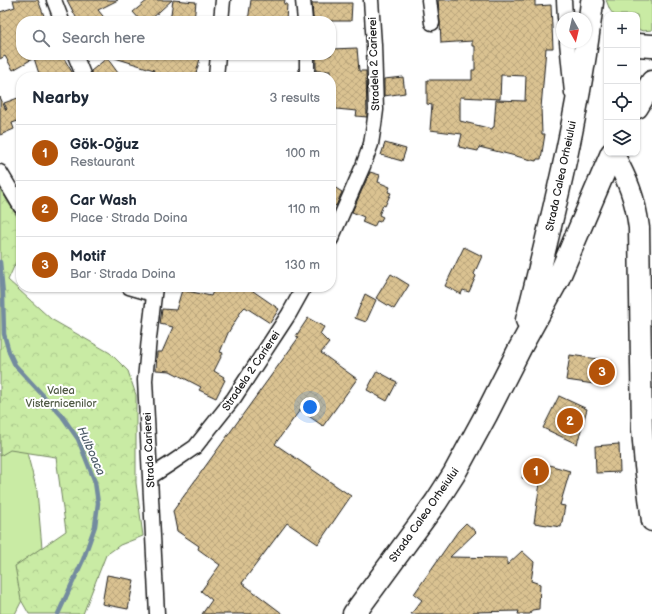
<!DOCTYPE html>
<html lang="en">
<head>
<meta charset="utf-8">
<style>
  :root { --surface:#fff; --page:#f6f6f7; --text:#1f2937; --muted:#747a83; --line:#e0e1e3; --accent:#b45309 }
  body { margin:0; font-family:"Balsamiq Sans",sans-serif; background:var(--page); color:var(--text) }
  .controls { position:absolute; right:12px; top:12px; display:grid; overflow:hidden; border-radius:8px; box-shadow:0 1px 3px #0004 }
  .controls button { width:36px; height:36px; display:grid; place-items:center; padding:0; border:0; border-bottom:1px solid var(--line); background:var(--surface); color:var(--text); font:20px sans-serif }
  .compass { position:absolute; left:556px; top:12px; width:36px; height:36px; border-radius:50%; background:var(--surface); box-shadow:0 1px 3px #0004; rotate:172deg }
  .you { position:absolute; left:310px; top:407px; width:14px; height:14px; margin:-10px; border:3px solid #fff; border-radius:50%; background:#1a73e8; box-shadow:0 0 0 6px #1a73e833 }
  .badge { display:grid; place-items:center; width:26px; height:26px; border-radius:50%; background:var(--accent); color:#fff; font-size:13px; font-weight:700 }
  .pin { position:absolute; translate:-50% -50%; border:2px solid #fff; box-shadow:0 1px 4px #0006 }
  .list { margin:0; padding:0; list-style:none }
  h2 { display:flex; justify-content:space-between; align-items:center; height:52px; margin:0; padding:0 16px; font-size:17px }
  h2 small { font-size:13px; font-weight:400; color:var(--muted) }
  .list li { display:grid; grid-template-columns:26px 1fr auto; gap:12px; align-items:center; box-sizing:border-box; height:56px; padding:0 16px; border-top:1px solid var(--line) }
  .list b { display:block; font-size:15px; white-space:nowrap }
  .list p { margin:0; font-size:13px; white-space:nowrap; color:var(--muted) }
  .list em { font-size:13px; font-style:normal; color:var(--muted) }
  .icon { flex:none; width:22px; height:22px; fill:none; stroke:currentColor; stroke-width:2; stroke-linecap:round; stroke-linejoin:round }
  .map { position:relative; flex:none; width:652px; height:614px; overflow:hidden }
  .search { position:absolute; background:var(--surface); box-shadow:0 1px 3px #0004; left:16px; top:16px; width:320px; height:44px; display:flex; align-items:center; gap:10px; box-sizing:border-box; padding:0 14px; border-radius:16px; color:var(--muted); font-size:15px }
  .panel { position:absolute; background:var(--surface); box-shadow:0 1px 3px #0004; left:16px; top:72px; width:320px; height:220px; border-radius:16px }
  .map>svg:first-child { display:block }
  .grass { fill:#c9eba4; stroke:#728460 }
  .forest { fill:url(#forest-crowns); stroke:#728460 }
  .lines { fill:none; stroke-linecap:round; stroke-linejoin:round }
  .stream { stroke:#738b9f; stroke-width:4.5 }
  .building { fill:url(#building-cross-hatch); stroke:#1c1c1c; fill-rule:evenodd }
  .minor-casing { stroke:#1c1c1c; stroke-width:17 }
  .secondary-casing { stroke:#1c1c1c; stroke-width:23 }
  .primary-casing { stroke:#1c1c1c; stroke-width:25 }
  .minor { stroke:#fff; stroke-width:14 }
  .secondary { stroke:#fff; stroke-width:20 }
  .primary { stroke:#fff; stroke-width:22 }
  .labels { text-anchor:middle; dominant-baseline:central; stroke-width:4; stroke-linejoin:round; paint-order:stroke }
  .street-label { font-size:11px; fill:#1c1c1c; stroke:#fff }
  .park-label { font-size:11px; fill:#505a45; stroke:#fff }
  .water-label { font-size:12px; font-style:italic; fill:#4f5d69; stroke:#fff }
</style>
</head>
<body>
<div class="map">
<svg width="652" height="614" viewBox="0 0 652 614">
  <defs>
    <pattern id="forest-crowns" width="20" height="18" patternUnits="userSpaceOnUse"><rect width="20" height="18" fill="#c9eba4"/><path d="M2 6a3 3 0 1 1 6 0M12 15a3 3 0 1 1 6 0" fill="none" stroke="#acc98d"/></pattern>
    <pattern id="building-cross-hatch" width="8" height="8" patternUnits="userSpaceOnUse"><rect width="8" height="8" fill="#dac291"/><path d="M0 0l8 8M0 8l8-8" fill="none" stroke="#baa67c"/></pattern>
  </defs>
  <rect width="100%" height="100%" fill="#fff"/>
  <filter id="ink" filterUnits="userSpaceOnUse"><feTurbulence type="fractalNoise" baseFrequency=".025" numOctaves="2"/><feDisplacementMap in="SourceGraphic" scale="8" xChannelSelector="R" yChannelSelector="G"/><feConvolveMatrix kernelMatrix="1 2 1 2 8 2 1 2 1" color-interpolation-filters="sRGB"/></filter>
  <g filter="url(#ink)">
    <path class="grass" d="M606,0H652V30L643,31L637,29V15H614L610,10Z
      M0,390L21,430L37,491L43,559L15,614H0Z"/>
    <path class="forest" d="M0,189L21,223V251L8,280L51,319L110,353L128,371L136,395V483L143,536L120,545L106,555L83,614H29L21,600L15,566L66,531L56,457L10,450L0,456Z"/>
    <g class="lines">
      <path class="stream" d="M0,262L3,294L4,334L9,352L15,365L62,416L78,439L95,482L98,503L95,526L83,560L58,614"/>
    </g>
    <path class="building" d="M13,0H38L46,21H21V55H62L75,77H40L34,58L13,70L5,56L0,59V12L15,7Z
      M67,0H118L98,10L107,21H78Z
      M148,0H172L149,21H141L133,12Z
      M173,0L196,2L194,21H170Z
      M251,0H285L284,4H287L286,21H248Z
      M438,0H535V6L551,5L553,48H546L541,108L542,134H545L541,159H537L536,161L479,147L478,151L459,147L462,134L430,130L432,105L427,104V80H472V70H475V46H472V41L441,43L440,22ZM501,75L526,76L525,101L496,100L494,127H493L492,129L460,121V97L500,99Z
      M312,3H352L351,21H324V19L313,18Z
      M357,48L359,71H366L367,117L356,116L357,111L336,109V106H331V77H330V71H316V55H331V49Z
      M116,55H201L195,77H150L154,70L115,58Z
      M107,58L121,77H92L91,71Z
      M403,77L405,93L384,96V79Z
      M0,97L6,110L7,109L4,103L18,98L21,105V120L12,123L14,129L0,135Z
      M385,143L406,149L402,161L381,155Z
      M370,172L380,175L378,182L390,187L388,192L391,193L385,206L383,205L379,215L383,217L380,222L377,221L374,227L362,222L364,217L352,212Z
      M331,185L342,192L336,206L331,204Z
      M464,247L482,256L474,274L476,276L469,292L463,290L461,294L445,286Z
      M391,274L409,285L394,309L376,298Z
      M215,287H255L253,291L279,309L270,323L245,307L242,310L228,333L220,352L223,353L214,371L224,377L223,379L225,380L216,398L199,390L201,387L170,371L156,370L157,352H162L173,327L160,324L162,309L176,310L182,290L211,296Z
      M365,294L376,300L366,322L355,318Z
      M308,318L324,327L320,334L329,343L321,353L357,379L323,426L300,410L275,444L351,496L318,544L287,523L242,583L283,614H202L212,600L201,591L220,565L198,549L199,546L177,531L173,511L299,337L296,336Z
      M570,355L612,361L608,386L566,380Z
      M377,371L397,382L387,401L367,390Z
      M559,396L587,409L577,444L543,428Z
      M619,444L620,472L596,473L595,446Z
      M528,459L570,471L560,505L565,506L561,527L534,523L540,483L522,478Z
      M466,523L476,532L450,557L507,558V565L522,551L534,562L531,581L540,584L539,609L532,610L530,614H518L519,611L473,612V614H411L422,600L414,594L458,531Z
      M107,575L134,580L128,609L102,604Z"/>
    <g class="lines">
      <g class="minor-casing">
        <path id="minor" d="M54,0L62,21
          M303,0L305,21
          M429,0L432,23
          M564,0L565,18
          M221,21L223,0
          M567,42L572,93
          M75,55L84,77
          M216,77L218,55
          M307,77V55
          M0,172L21,207
          M331,239L363,166L371,144L374,125L376,110L374,45L371,0
          M129,287L153,294
          M155,287L149,338L145,380L157,614
          M150,477L170,464L195,447L234,398L289,314L304,287"/>
      </g>
      <g class="secondary-casing">
        <path id="secondary" d="M613,153C628,181 635,197 639,228L642,429L645,466L652,521"/>
      </g>
      <g class="primary-casing">
        <path id="primary" d="M637,45L652,46
          M637,107L652,82
          M527,320C553,215 580,110 592,2
          M354,614L436,502L454,474L486,415L520,348L558,279L612,153"/>
      </g>
      <use href="#minor" class="minor"/>
      <use href="#secondary" class="secondary"/>
      <use href="#primary" class="primary"/>
    </g>
  </g>
  <g class="labels">
    <g class="street-label">
      <text transform="translate(374 64) rotate(-92)">Stradela 2 Carierei</text>
      <text transform="translate(561 176) rotate(-78)">Strada Calea Orheiului</text>
      <text transform="translate(251 371) rotate(-56)">Stradela 2 Carierei</text>
      <text transform="translate(149 450) rotate(-93)">Strada Carierei</text>
      <text transform="translate(424 515) rotate(-55)">Strada Calea Orheiului</text>
    </g>
    <g class="park-label">
      <text x="61" y="390">Valea<tspan x="61" dy="13">Visternicenilor</tspan></text>
    </g>
    <g class="water-label">
      <text transform="translate(91 451) rotate(66)">Hulboaca</text>
    </g>
  </g>
</svg>
<div class="controls">
<button>+</button>
<button>−</button>
<button><svg class="icon" aria-label="locate" viewBox="0 0 24 24"><circle cx="12" cy="12" r="6"/><path d="M12 2v4M12 18v4M2 12h4M18 12h4"/></svg></button>
<button><svg class="icon" aria-label="layers" viewBox="0 0 24 24"><path d="M12 4l9 5-9 5-9-5zM3 14l9 5 9-5"/></svg></button>
</div>
<svg class="compass" viewBox="-18 -18 36 36"><path d="M0-13l5 13h-10z" fill="#e53935"/><path d="M0 13l5-13h-10z" fill="#747a83"/></svg>
<div class="you"></div>
<div class="pin badge" style="left:536px;top:471px">1</div>
<div class="pin badge" style="left:570px;top:421px">2</div>
<div class="pin badge" style="left:602px;top:372px">3</div>
<div class="search"><svg class="icon" aria-label="search" viewBox="0 0 24 24"><circle cx="10" cy="10" r="6"/><path d="M15 15l6 6"/></svg>Search here</div>
<section class="panel">
<h2>Nearby<small>3 results</small></h2>
<ul class="list">
<li><span class="badge">1</span><div><b>Gök-Oğuz</b><p>Restaurant</p></div><em>100 m</em></li>
<li><span class="badge">2</span><div><b>Car Wash</b><p>Place · Strada Doina</p></div><em>110 m</em></li>
<li><span class="badge">3</span><div><b>Motif</b><p>Bar · Strada Doina</p></div><em>130 m</em></li>
</ul>
</section>
</div>
</body>
</html>
